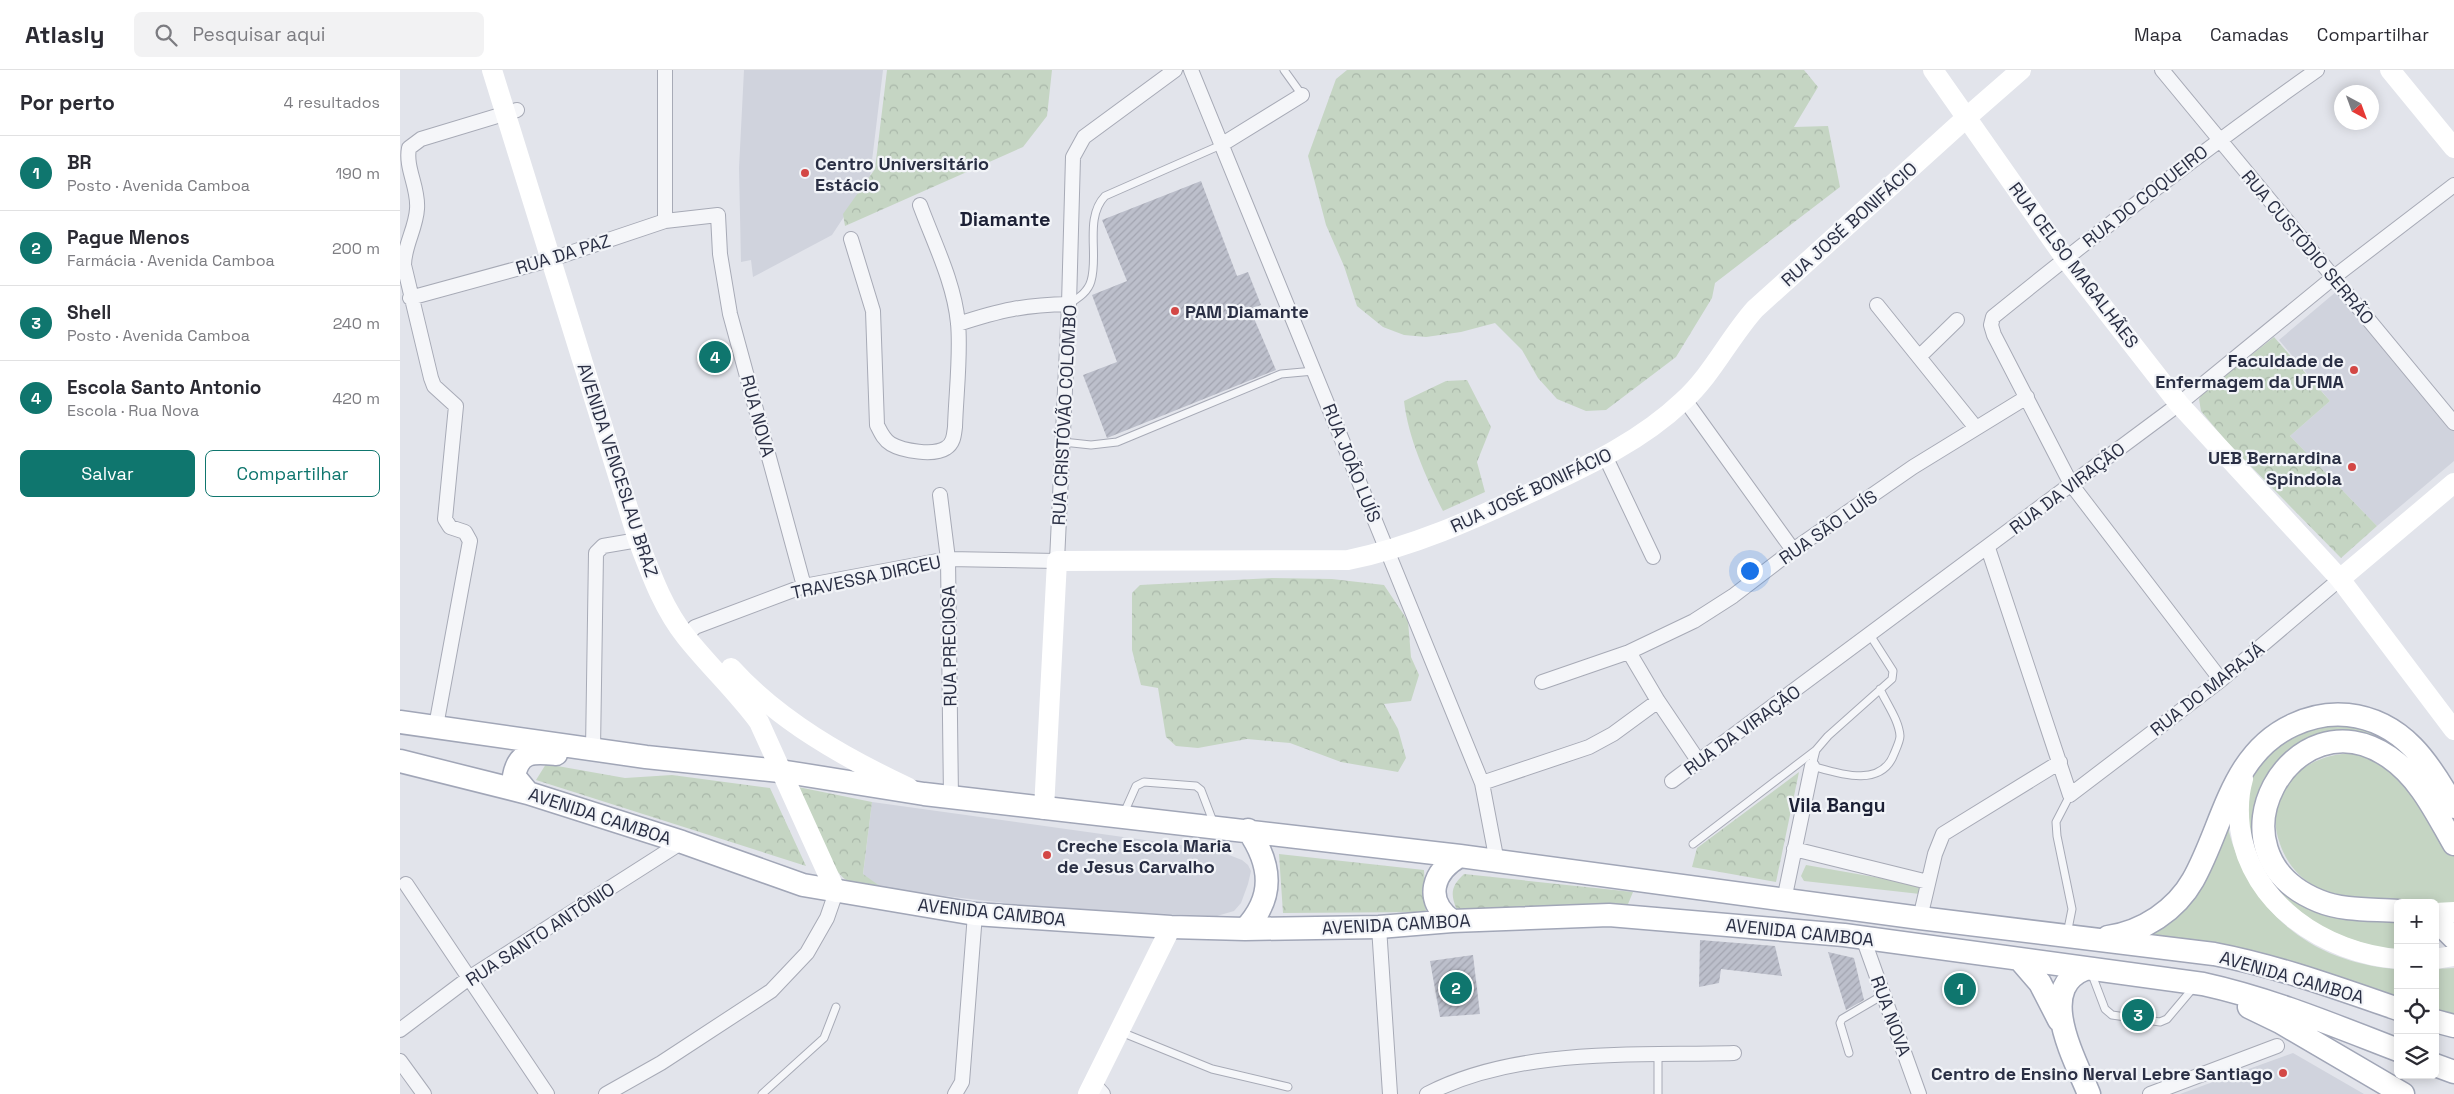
<!DOCTYPE html>
<html lang="pt">
<head>
<meta charset="utf-8">
<style>
  :root { --surface:#fff; --page:#f2f2f3; --text:#2b2b33; --muted:#7c7c81; --line:#e1e1e2; --accent:#0f766e }
  body { margin:0; font-family:"Space Grotesk",sans-serif; background:var(--page); color:var(--text) }
  .controls { position:absolute; right:15px; bottom:15px; display:grid; overflow:hidden; border-radius:8px; box-shadow:0 2px 12px #0003 }
  .controls button { width:45px; height:45px; display:grid; place-items:center; padding:0; border:0; border-bottom:1px solid var(--line); background:var(--surface); color:var(--text); font:25px sans-serif }
  .compass { position:absolute; left:1934px; top:15px; width:45px; height:45px; border-radius:50%; background:var(--surface); box-shadow:0 2px 12px #0003; rotate:139deg }
  .you { position:absolute; left:1349px; top:500px; width:18px; height:18px; margin:-12px; border:4px solid #fff; border-radius:50%; background:#1a73e8; box-shadow:0 0 0 8px #1a73e833 }
  .badge { display:grid; place-items:center; width:32px; height:32px; border-radius:50%; background:var(--accent); color:#fff; font-size:16px; font-weight:700 }
  .pin { position:absolute; translate:-50% -50%; border:2px solid #fff; box-shadow:0 1px 5px #0006 }
  .list { margin:0; padding:0; list-style:none }
  h2 { display:flex; justify-content:space-between; align-items:center; height:65px; margin:0; padding:0 20px; font-size:21px }
  h2 small { font-size:16px; font-weight:400; color:var(--muted) }
  .list li { display:grid; grid-template-columns:32px 1fr auto; gap:15px; align-items:center; box-sizing:border-box; height:75px; padding:0 20px; border-top:1px solid var(--line) }
  .list b { display:block; font-size:19px; white-space:nowrap }
  .list p { margin:0; font-size:16px; white-space:nowrap; color:var(--muted) }
  .list em { font-size:16px; font-style:normal; color:var(--muted) }
  .actions { display:flex; gap:10px; padding:15px 20px }
  .actions a { flex:1; padding:11px 0; border:1px solid var(--accent); border-radius:8px; text-align:center; font-size:18px; color:var(--accent) }
  .actions .main { background:var(--accent); color:#fff }
  .icon { flex:none; width:28px; height:28px; fill:none; stroke:currentColor; stroke-width:2; stroke-linecap:round; stroke-linejoin:round }
  .map { position:relative; flex:none; width:2054px; height:1024px; overflow:hidden }
  header { display:flex; align-items:center; gap:30px; box-sizing:border-box; height:70px; padding:0 25px; background:var(--surface); border-bottom:1px solid var(--line) }
  header strong { font-size:24px }
  nav { display:flex; gap:28px; margin-inline-start:auto; font-size:18px }
  .search { width:350px; height:45px; background:var(--page); display:flex; align-items:center; gap:12px; box-sizing:border-box; padding:0 18px; border-radius:8px; color:var(--muted); font-size:19px }
  main { display:flex }
  aside { flex:1; background:var(--surface) }
  .map>svg:first-child { display:block }
  .built { fill:#d0d3dd }
  .grass { fill:#c5d5c3 }
  .forest { fill:url(#forest-crowns) }
  .building { fill:url(#building-hatch) }
  .lines { fill:none; stroke-linecap:round; stroke-linejoin:round }
  .lane-casing { stroke:#a7aab6; stroke-width:9 }
  .street-casing { stroke:#a7aab6; stroke-width:16 }
  .primary-casing { stroke:#a1a6b7; stroke-width:25 }
  .lane { stroke:#f5f6f9; stroke-width:7 }
  .street { stroke:#f5f6f9; stroke-width:14 }
  .secondary { stroke:#fff; stroke-width:20 }
  .primary { stroke:#fff; stroke-width:22 }
  .poi-dot { fill:#d34745; stroke:#f2f4f8; stroke-width:2 }
  .labels { text-anchor:middle; dominant-baseline:central; stroke-width:4.5; stroke-linejoin:round; paint-order:stroke }
  .poi-label { font-size:18px; font-weight:bold; fill:#2a2f44; stroke:#f2f4f8; text-anchor:start }
  .street-label { font-size:18px; fill:#2a2f44; stroke:#f2f4f8 }
  .neighbourhood-label { font-size:19px; font-weight:bold; fill:#1c2035; stroke:#f2f4f8 }
  .quarter-label { font-size:20px; font-weight:bold; fill:#1c2035; stroke:#f2f4f8 }
</style>
</head>
<body>
<header>
<strong>Atlasly</strong>
<div class="search"><svg class="icon" aria-label="search" viewBox="0 0 24 24"><circle cx="10" cy="10" r="6"/><path d="M15 15l6 6"/></svg>Pesquisar aqui</div>
<nav><a>Mapa</a><a>Camadas</a><a>Compartilhar</a></nav>
</header>
<main>
<aside>
<h2>Por perto<small>4 resultados</small></h2>
<ul class="list">
<li><span class="badge">1</span><div><b>BR</b><p>Posto · Avenida Camboa</p></div><em>190 m</em></li>
<li><span class="badge">2</span><div><b>Pague Menos</b><p>Farmácia · Avenida Camboa</p></div><em>200 m</em></li>
<li><span class="badge">3</span><div><b>Shell</b><p>Posto · Avenida Camboa</p></div><em>240 m</em></li>
<li><span class="badge">4</span><div><b>Escola Santo Antonio</b><p>Escola · Rua Nova</p></div><em>420 m</em></li>
</ul>
<div class="actions"><a class="main">Salvar</a><a>Compartilhar</a></div>
</aside>
<div class="map">
<svg width="2054" height="1024" viewBox="0 0 2054 1024">
  <defs>
    <pattern id="forest-crowns" width="20" height="18" patternUnits="userSpaceOnUse" patternTransform="scale(1.25)"><rect width="20" height="18" fill="#c5d5c3"/><path d="M2 6a3 3 0 1 1 6 0M12 15a3 3 0 1 1 6 0" fill="none" stroke="#a9b7a9"/></pattern>
    <pattern id="building-hatch" width="6" height="6" patternUnits="userSpaceOnUse" patternTransform="scale(1.25)"><rect width="6" height="6" fill="#bcbfcb"/><path d="M-1 1l2-2M0 6l6-6M5 7l2-2" fill="none" stroke="#a2a4b0"/></pattern>
  </defs>
  <rect width="100%" height="100%" fill="#e2e4eb"/>
  <path class="built" d="M344,0H483L470,107L432,165L353,207L351,190L341,192L339,98Z
    M1937,221L2054,359V391L1977,456L1890,366L1930,331L1879,270Z
    M472,732L816,780L842,790L848,795L851,801L848,814L841,833L834,841L817,846L666,840L484,819L463,805Z
    M1893,983L1964,1024H1780Z"/>
  <path class="grass" d="M1946,654L1978,663L1972,669L1890,680L1865,711L1874,805L1998,851V881C1956,874 1917,860 1886,829C1875,819 1865,805 1859,792C1849,772 1842,724 1852,703C1858,691 1868,683 1878,676C1885,671 1893,663 1900,661C1915,657 1931,656 1946,654Z
    M1954,683L1979,689L2016,723L2054,786V833L2035,836V833C2007,833 1939,830 1916,817C1899,808 1886,792 1880,774C1861,721 1903,684 1954,683Z
    M1827,754C1847,840 1910,893 1998,899V931L1739,866Z
    M1406,795L1520,815L1522,818L1520,824L1404,811L1401,806Z
    M2054,898V947L2035,943V899Z"/>
  <path class="forest" d="M487,0H652L647,46L623,77L445,156L443,144L475,99Z
    M947,0H1404L1418,17L1394,57L1428,56L1440,117L1315,213L1312,228L1276,287L1206,340L1186,341L1157,329L1138,308L1122,280L1095,253L1061,262L1026,267L1004,265L983,257L957,236L944,196L926,155L908,86L936,9Z
    M1874,267L1930,331L1890,366L1977,456L1941,488L1826,371L1801,341L1799,329L1803,323Z
    M1067,310L1091,357L1077,392L1085,422L1043,441C1026,408 1008,367 1004,331L1046,311Z
    M872,508L932,509L984,515L1008,551L1011,587L1019,605L1011,631L984,634L998,659L1006,688L998,702L941,692L890,673L847,669L798,678L776,676L766,667L758,618L741,615L732,580V523L740,515Z
    M146,694L225,708L272,705L370,718L406,796L136,710Z
    M1399,702L1376,812L1292,797L1297,778Z
    M398,717L472,732L463,804L484,819C474,818 462,818 453,814C426,803 408,742 398,717Z
    M879,784L1024,800L1026,842L883,843Z
    M1064,804L1233,822L1226,839L1057,840C1050,824 1051,816 1064,804Z"/>
  <path class="building" d="M801,111L837,206L848,202L861,235L850,239L876,300L707,368L683,305L717,292L692,225L727,211L702,150Z
    M1300,870L1375,876L1382,906L1321,899L1319,913L1299,917Z
    M1428,882L1454,888L1464,930L1446,940Z
    M1073,885L1080,944L1040,947L1030,891Z"/>
  <g class="lines">
    <g class="lane-casing">
      <path id="lane" d="M884,0L902,25
        M669,234C678,228 688,222 691,211C699,185 684,148 705,126L821,75
        M663,372L691,375L717,372L881,304L914,301
        M1470,565L1493,601L1492,609L1428,666L1416,680L1412,696C1437,703 1481,719 1494,684C1496,679 1500,671 1500,666C1499,650 1486,633 1480,619
        M724,743L736,716L744,712L796,716L801,720L814,754
        M1293,774L1416,680
        M1667,864L1672,839L1657,766L1656,752L1670,725
        M1691,902L1705,939L1712,945L1760,952L1767,949L1794,917
        M721,962L812,999L888,1017
        M1449,983L1440,953L1442,949L1483,925
        M1258,985V1024
        M362,1024L424,968L436,937"/>
    </g>
    <g class="street-casing">
      <path id="street" d="M791,0L1082,713L1097,792
        M1762,0L2054,353
        M821,75L902,25
        M265,151V0
        M451,169L473,241L477,355C481,363 484,370 491,374C503,381 534,386 546,378C554,373 554,364 555,357C556,324 561,284 558,253C554,212 534,173 520,135
        M10,228L149,190L265,151L318,145L320,184L330,244L404,516
        M1477,235L1576,358
        M558,254C601,240 624,235 669,234
        M1520,286L1557,250
        M1285,330L1393,480
        M1206,388L1253,487
        M540,425L548,489L551,728
        M1588,478L1670,725L1821,610L1940,509
        M285,567L295,557L404,516L548,489L657,491L669,234L673,87L684,67L775,0
        M1229,582L1258,631L1299,692
        M1821,610L1671,414L1594,265L1591,255L1593,247C1699,161 1806,78 1917,0
        M1142,612L1229,582L1294,551L1333,526L1393,480L1513,397L1627,327
        M36,656L70,471L65,462L50,457L45,449L56,336L34,316L31,308L4,195C4,176 16,158 17,139C19,118 5,98 9,78L21,69L117,40
        M193,679L196,483L203,476L238,470
        M1272,711L1779,334L1934,207L2054,115
        M1082,713L1189,677L1213,664L1258,631
        M1394,779L1528,812
        M6,814L147,1024
        M1384,830L1412,696
        M1520,848L1535,784L1543,764L1660,692
        M979,857L990,1024
        M1463,868L1519,1024
        M0,960L69,908L282,772
        M0,991L24,1024
        M694,1014L703,1024
        M206,1024L261,993L371,921L407,883L427,848L436,822
        M555,1024L562,1012L575,844
        M1027,1024C1118,977 1234,986 1334,983
        M1750,1024L1877,976"/>
    </g>
    <g class="primary-casing">
      <path id="primary" d="M0,652L246,687L380,701L524,724L1060,786L1520,848L1814,884C1877,896 1937,918 1998,939
        M0,691L128,723L282,772L403,815L575,844L771,857L845,859L979,857L1052,851L1209,845L1444,865L1803,914C1871,929 1933,955 1998,980
        M128,723L114,706C119,680 134,682 156,684
        M1998,841C1973,839 1943,841 1919,831C1801,783 1893,621 1989,687C2020,708 2036,743 2054,774
        M2035,849L2054,868
        M1052,851C1023,830 1033,801 1060,786
        M845,859C875,827 872,795 848,760
        M1708,867C1743,862 1776,840 1793,810C1824,755 1830,684 1893,655C1910,647 1929,643 1948,645C2003,651 2030,694 2054,737
        M1621,891L1640,913L1659,950
        M1685,899C1635,919 1675,989 1689,1024
        M1849,937L1880,952L2003,1024
        M2035,951L2054,956
        M2035,995L2054,1002"/>
    </g>
    <use href="#lane" class="lane"/>
    <use href="#street" class="street"/>
    <path class="secondary" d="M92,0L238,470C251,504 263,538 286,567C309,596 337,622 359,652L436,822
      M1533,0L1665,188L1779,334L1940,509L2054,660
      M1990,0L2054,78
      M1940,509L2054,413
      M331,598C379,651 445,688 509,718
      M1843,709C1838,726 1838,741 1840,758C1851,835 1925,883 1998,889
      M644,739L657,491L948,490C1012,477 1072,450 1132,422C1185,397 1240,372 1283,331C1312,305 1329,268 1355,239L1566,48L1621,0
      M2035,843L2054,842
      M2035,889L2054,886
      M688,1024L771,857"/>
    <use href="#primary" class="primary"/>
  </g>
  <g class="poi-dot">
    <circle cx="405" cy="103" r="5"/>
    <circle cx="775" cy="241" r="5"/>
    <circle cx="1954" cy="300" r="5"/>
    <circle cx="1952" cy="397" r="5"/>
    <circle cx="647" cy="785" r="5"/>
    <circle cx="1883" cy="1003" r="5"/>
  </g>
  <g class="labels">
    <g class="poi-label">
      <text x="415" y="93">Centro Universitário<tspan x="415" dy="21">Estácio</tspan></text>
      <text x="785" y="241">PAM Diamante</text>
      <text x="1944" y="290" text-anchor="end">Faculdade de<tspan x="1944" dy="21">Enfermagem da UFMA</tspan></text>
      <text x="1942" y="387" text-anchor="end">UEB Bernardina<tspan x="1942" dy="21">Spindola</tspan></text>
      <text x="657" y="775">Creche Escola Maria<tspan x="657" dy="21">de Jesus Carvalho</tspan></text>
      <text x="1873" y="1003" text-anchor="end">Centro de Ensino Nerval Lebre Santiago</text>
    </g>
    <g class="street-label">
      <text transform="translate(1745 126) rotate(-38)">RUA DO COQUEIRO</text>
      <text transform="translate(1449 154) rotate(-42)">RUA JOSÉ BONIFÁCIO</text>
      <text transform="translate(1908 177) rotate(50)">RUA CUSTÓDIO SERRÃO</text>
      <text transform="translate(163 184) rotate(-17)">RUA DA PAZ</text>
      <text transform="translate(1674 195) rotate(53)">RUA CELSO MAGALHÃES</text>
      <text transform="translate(664 345) rotate(-87)">RUA CRISTÓVÃO COLOMBO</text>
      <text transform="translate(358 346) rotate(75)">RUA NOVA</text>
      <text transform="translate(952 393) rotate(68)">RUA JOÃO LUÍS</text>
      <text transform="translate(218 400) rotate(72)">AVENIDA VENCESLAU BRAZ</text>
      <text transform="translate(1667 418) rotate(-37)">RUA DA VIRAÇÃO</text>
      <text transform="translate(1131 420) rotate(-25)">RUA JOSÉ BONIFÁCIO</text>
      <text transform="translate(1428 457) rotate(-35)">RUA SÃO LUÍS</text>
      <text transform="translate(466 507) rotate(-12)">TRAVESSA DIRCEU</text>
      <text transform="translate(549 576) rotate(-91)">RUA PRECIOSA</text>
      <text transform="translate(1807 619) rotate(-38)">RUA DO MARAJÁ</text>
      <text transform="translate(1342 660) rotate(-36)">RUA DA VIRAÇÃO</text>
      <text transform="translate(200 746) rotate(18)">AVENIDA CAMBOA</text>
      <text transform="translate(592 842) rotate(6)">AVENIDA CAMBOA</text>
      <text transform="translate(996 854) rotate(-3)">AVENIDA CAMBOA</text>
      <text transform="translate(1400 862) rotate(6)">AVENIDA CAMBOA</text>
      <text transform="translate(140 864) rotate(-33)">RUA SANTO ANTÔNIO</text>
      <text transform="translate(1892 907) rotate(16)">AVENIDA CAMBOA</text>
      <text transform="translate(1491 946) rotate(70)">RUA NOVA</text>
    </g>
    <g class="neighbourhood-label">
      <text x="1437" y="735">Vila Bangu</text>
    </g>
    <g class="quarter-label">
      <text x="605" y="149">Diamante</text>
    </g>
  </g>
</svg>
<div class="controls">
<button>+</button>
<button>−</button>
<button><svg class="icon" aria-label="locate" viewBox="0 0 24 24"><circle cx="12" cy="12" r="6"/><path d="M12 2v4M12 18v4M2 12h4M18 12h4"/></svg></button>
<button><svg class="icon" aria-label="layers" viewBox="0 0 24 24"><path d="M12 4l9 5-9 5-9-5zM3 14l9 5 9-5"/></svg></button>
</div>
<svg class="compass" viewBox="-18 -18 36 36"><path d="M0-13l5 13h-10z" fill="#e53935"/><path d="M0 13l5-13h-10z" fill="#7c7c81"/></svg>
<div class="you"></div>
<div class="pin badge" style="left:1560px;top:919px">1</div>
<div class="pin badge" style="left:1056px;top:918px">2</div>
<div class="pin badge" style="left:1738px;top:945px">3</div>
<div class="pin badge" style="left:315px;top:287px">4</div>
</div>
</main>
</body>
</html>
